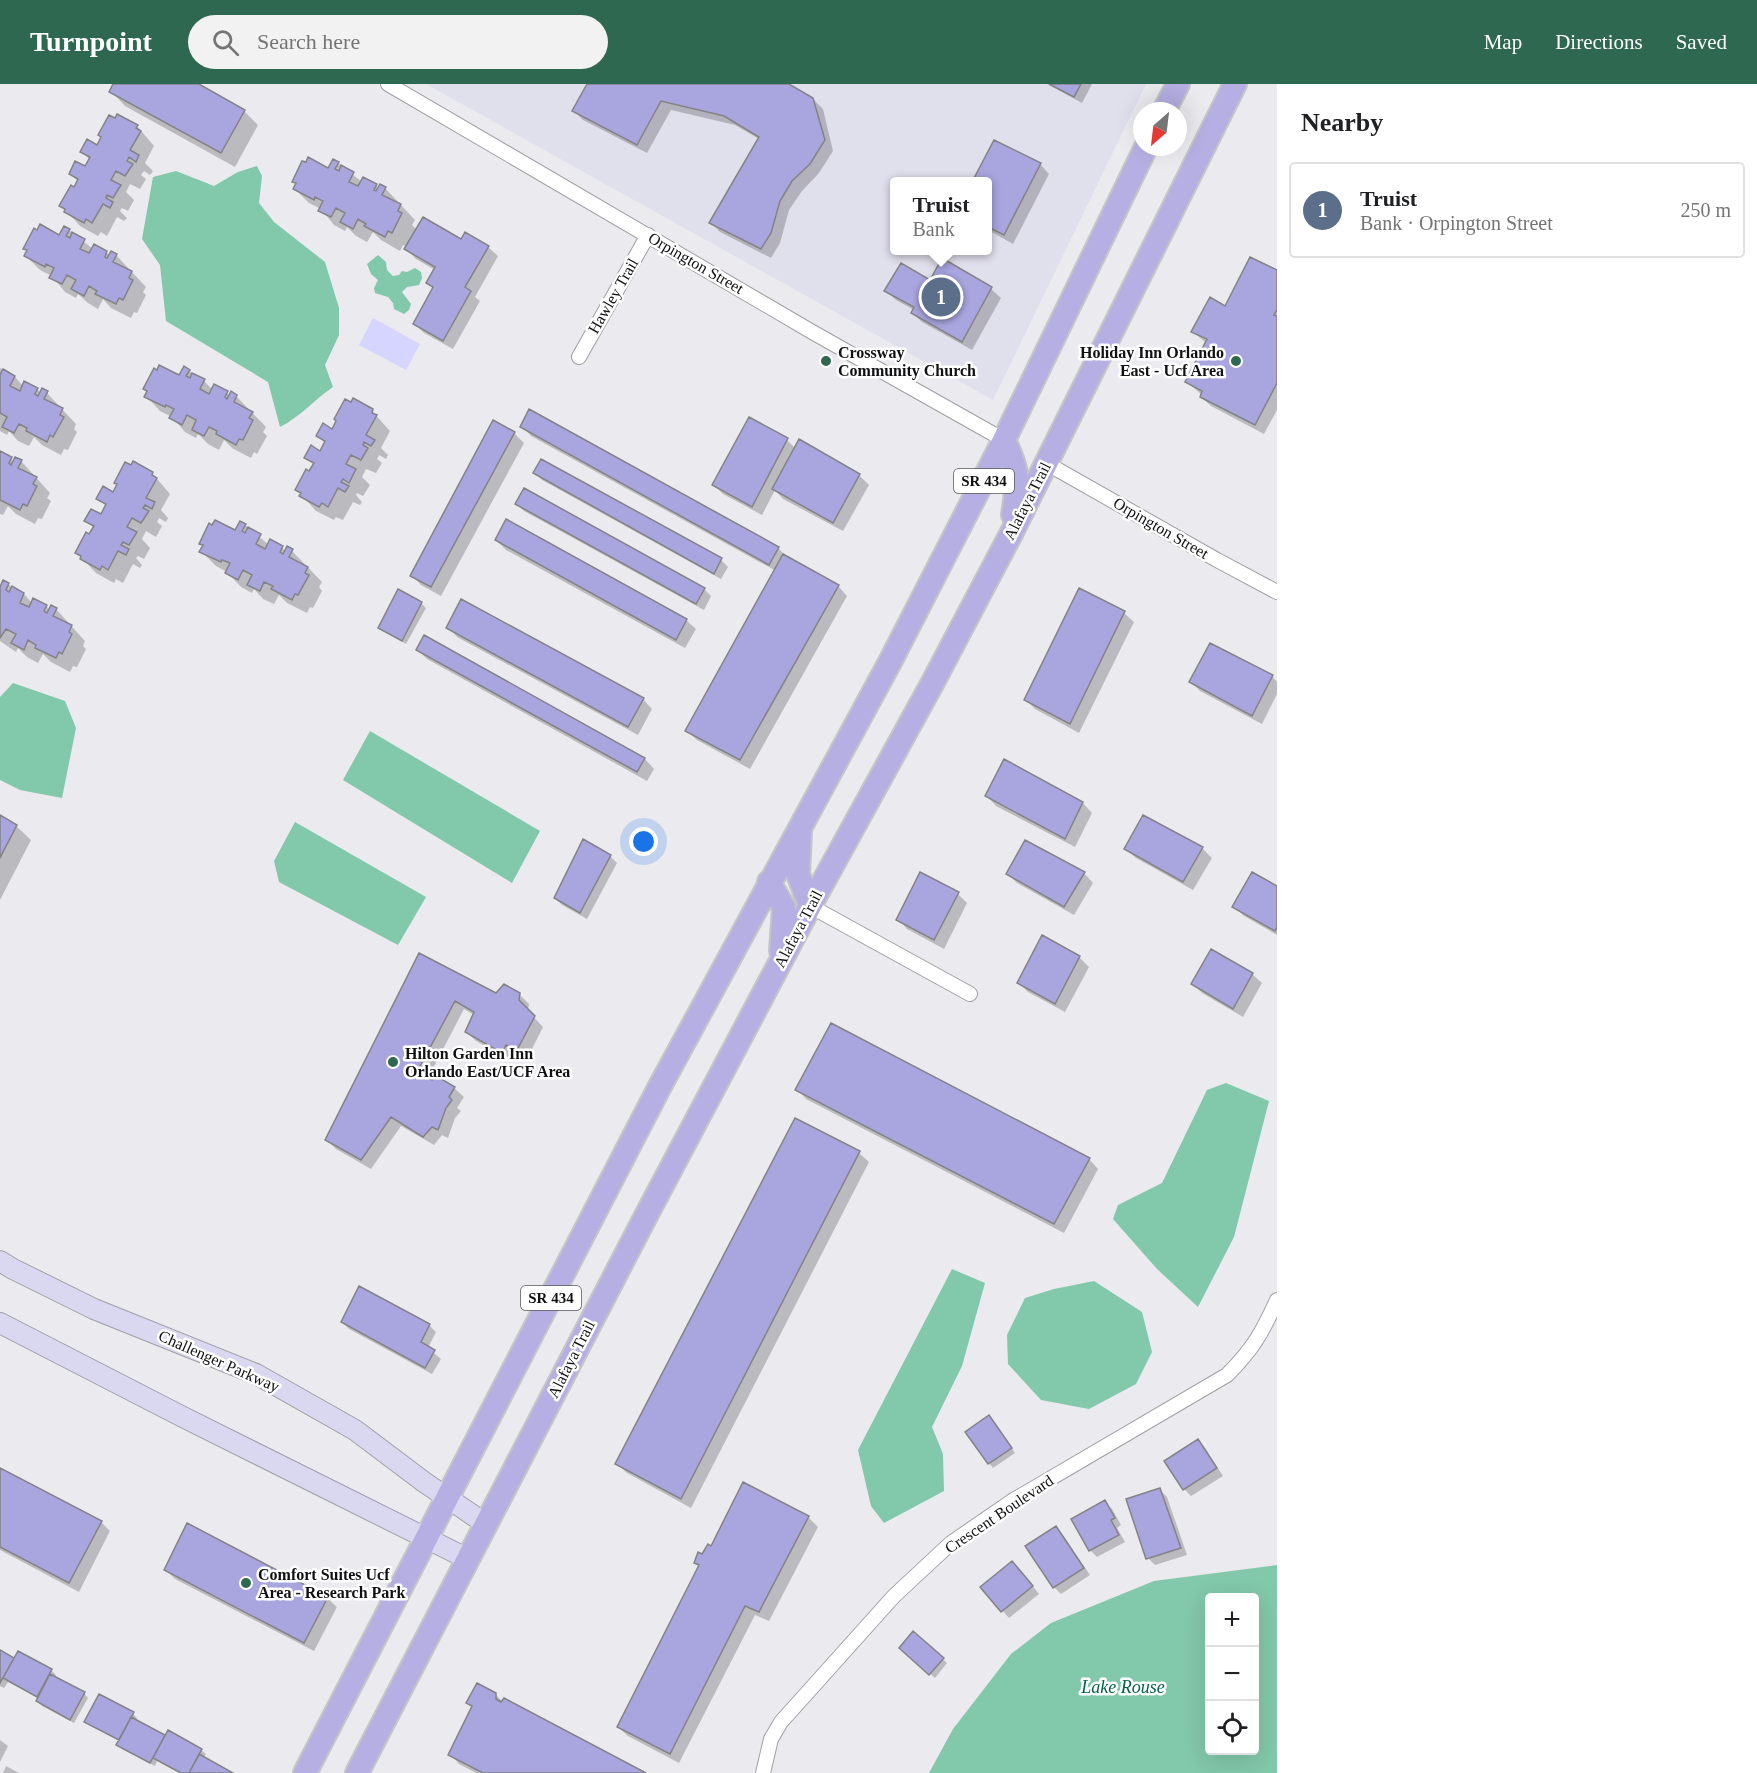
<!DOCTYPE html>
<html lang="en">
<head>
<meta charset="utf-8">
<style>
  :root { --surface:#fff; --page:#f2f2f2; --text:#202124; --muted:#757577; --line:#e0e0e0; --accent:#2e6851 }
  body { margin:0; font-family:"Times New Roman",serif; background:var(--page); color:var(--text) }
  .controls { position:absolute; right:18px; bottom:18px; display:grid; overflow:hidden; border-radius:6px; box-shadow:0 6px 24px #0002 }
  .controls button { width:54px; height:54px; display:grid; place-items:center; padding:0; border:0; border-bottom:2px solid var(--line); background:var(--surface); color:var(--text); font:30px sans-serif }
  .compass { position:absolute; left:1133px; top:18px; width:54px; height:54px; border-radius:50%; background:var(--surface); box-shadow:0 6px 24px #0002; rotate:208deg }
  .you { position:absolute; left:644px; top:758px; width:21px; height:21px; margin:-15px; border:4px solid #fff; border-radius:50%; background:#1a73e8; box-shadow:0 0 0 9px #1a73e833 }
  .badge { display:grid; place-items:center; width:39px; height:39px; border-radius:50%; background:var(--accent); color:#fff; font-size:20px; font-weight:700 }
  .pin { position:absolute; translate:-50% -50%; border:3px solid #fff; box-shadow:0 2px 6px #0006 }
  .popup { position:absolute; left:890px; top:93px; width:102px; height:78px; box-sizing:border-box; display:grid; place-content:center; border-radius:6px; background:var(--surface); filter:drop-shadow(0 2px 4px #0005); font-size:20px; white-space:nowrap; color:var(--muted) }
  .popup b { font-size:22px; color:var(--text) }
  .popup::after { content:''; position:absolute; left:50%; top:100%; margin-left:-12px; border:12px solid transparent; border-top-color:var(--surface) }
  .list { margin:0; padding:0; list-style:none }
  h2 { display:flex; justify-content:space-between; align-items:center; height:78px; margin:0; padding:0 24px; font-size:26px }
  h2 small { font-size:20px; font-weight:400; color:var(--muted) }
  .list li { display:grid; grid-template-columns:39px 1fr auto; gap:18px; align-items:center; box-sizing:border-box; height:96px; margin:0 12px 12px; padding:0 12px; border:2px solid var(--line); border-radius:6px }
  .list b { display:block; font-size:22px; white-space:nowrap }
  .list p { margin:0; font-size:20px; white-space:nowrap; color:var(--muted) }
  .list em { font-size:20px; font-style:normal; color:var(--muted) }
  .icon { flex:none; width:33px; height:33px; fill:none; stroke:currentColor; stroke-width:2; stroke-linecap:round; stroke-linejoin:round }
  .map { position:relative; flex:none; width:1277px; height:1689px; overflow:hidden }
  header { display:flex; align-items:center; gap:36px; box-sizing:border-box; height:84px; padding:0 30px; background:var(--accent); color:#fff }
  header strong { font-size:28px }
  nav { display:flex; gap:33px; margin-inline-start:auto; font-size:21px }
  .search { width:420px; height:54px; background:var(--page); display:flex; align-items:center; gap:15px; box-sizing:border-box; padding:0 21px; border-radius:33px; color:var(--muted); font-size:22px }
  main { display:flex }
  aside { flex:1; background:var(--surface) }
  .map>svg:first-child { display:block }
  .built { fill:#e0dfec; fill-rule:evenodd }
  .green { fill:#d6d5ff }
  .water { fill:#82c8aa; fill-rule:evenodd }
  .shadow { fill:#0003 }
  .building { fill:#a8a5df; stroke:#838387; stroke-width:1.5 }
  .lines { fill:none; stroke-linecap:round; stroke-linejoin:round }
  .minor-casing { stroke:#9f9fa4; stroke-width:16 }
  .secondary-casing { stroke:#9f9fa4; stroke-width:22 }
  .primary-casing { stroke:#c6c5c6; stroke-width:26 }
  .minor { stroke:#fff; stroke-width:14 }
  .secondary { stroke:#dad7f1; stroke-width:20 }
  .primary { stroke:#b5afe3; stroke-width:22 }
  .poi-dot { fill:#2e6851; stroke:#fff; stroke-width:2 }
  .labels { text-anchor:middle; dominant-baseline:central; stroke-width:5; stroke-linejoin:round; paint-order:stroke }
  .shield { fill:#fff; stroke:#585758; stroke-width:1.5 }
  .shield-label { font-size:15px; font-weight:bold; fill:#100f11 }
  .street-label { font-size:16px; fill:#100f11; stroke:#fff }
  .poi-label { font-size:16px; font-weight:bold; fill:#100f11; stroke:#fff; text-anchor:start }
  .water-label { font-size:18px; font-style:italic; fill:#066347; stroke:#fff }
</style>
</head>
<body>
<header>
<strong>Turnpoint</strong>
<div class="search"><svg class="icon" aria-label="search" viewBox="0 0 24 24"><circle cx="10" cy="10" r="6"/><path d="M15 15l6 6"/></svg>Search here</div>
<nav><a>Map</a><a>Directions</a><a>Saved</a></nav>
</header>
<main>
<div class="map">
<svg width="1277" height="1689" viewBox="0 0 1277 1689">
  <rect width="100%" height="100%" fill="#eaeaef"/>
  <path class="built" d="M426,0H1146L993,316ZM894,98H988V166H894Z"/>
  <path class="green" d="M373,234L420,260L406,286L359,261Z"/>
  <path class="water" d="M257,82L262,92L259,119L274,138L325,178L339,224V251L325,281L333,303C314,316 300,333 280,343L268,298L166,237L160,181L142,155L153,93L176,87L214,102L238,88Z
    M378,171L386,178L387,186L393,192L399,191L402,187L407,188L415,184L421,188L422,194L419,201L407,203L402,208L411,220L409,226L404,230L394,225L393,219L388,213L375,209L374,204L378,196L371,190L367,180Z
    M13,599L65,617L76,644L62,714L20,706L0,696V613Z
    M370,647L540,747L512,799L343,696Z
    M295,738L426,813L398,861L279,798L274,777Z
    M1226,999L1269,1017L1234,1153L1198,1223L1157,1185L1113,1135L1118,1121L1162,1099L1207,1006Z
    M952,1185L985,1199L962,1282L932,1343L943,1370L944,1407L884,1439L871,1422L858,1366Z
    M1094,1197L1142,1228L1152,1268L1136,1300L1089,1325L1041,1316L1008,1280L1007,1251L1025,1214L1054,1205Z
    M1277,1481V1689H929L953,1645L1011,1570L1051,1539L1154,1497ZM1210,1514H1254V1666H1210Z"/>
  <path class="shadow" d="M115,0H196L244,27L258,41L235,83L125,22L111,7Z
    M589,0H786L813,15L823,25L833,67L819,89L802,107L789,126L780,159L771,174L720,148L711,139L759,55L735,41L671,26L647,69L583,36L574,27Z
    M1047,0H1092L1082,19Z
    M137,42L154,62L145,79L153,87L150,91L144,87L141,91L146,95L140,105L130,100L126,108L134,116L128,127L122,124L120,127L127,134L124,137L117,133L107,152L101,148L98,152L80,142L61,121L78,97L70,89L86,84L90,76L82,68L97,63Z
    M338,79L362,98L376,101L379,105L385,104L415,136L412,141L417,146L488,163L498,172L475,213L480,217L453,265L424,249L415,240L434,205L428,199L435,186L416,175L406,165L407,163L403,161L400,167L381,156L373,148L367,158L356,152L347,143L345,147L334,141L321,125L309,119L295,105L297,100L294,97L329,86Z
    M1040,80L1049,90L1013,160L988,146V98Z
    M69,146L93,165L106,168L110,172L116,171L146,203L143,208L146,211L137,229L134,228L131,234L111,224L103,215L98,225L88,219L78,210L76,214L65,208L52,192L40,186L26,172L28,167L25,164L60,153Z
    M942,176L991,205L1001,214L972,266L922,238L912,229L914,226L896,216L886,207L930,198Z
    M1277,188V326L1264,350L1211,322L1201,313L1202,311L1187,298L1206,259L1193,248Z
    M0,284L15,293L23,302L37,305L41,309H47L76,340L74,345L77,348L68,366L64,365L61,371L42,361L34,353L29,362L18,357L9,347L7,351L0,347Z
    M189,287L204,297L213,306L227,309L230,312H236L266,343L263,348L267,352L257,370L254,368L251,374L232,364L224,356L219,366L208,360L198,350L196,354L185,348L172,333L160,327L146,312Z
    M372,327L390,347L381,364L388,371L386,375L379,371L377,375L382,379L376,389L366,385L362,393L370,401L363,412L357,409L356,411L362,418L360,421L353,418L343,436L336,433L334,436L316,427L297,406L314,381L306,374L321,369L326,360L318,352L333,347Z
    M522,342L778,464L788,474L838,502L847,512L750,685L697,656L687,647L776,487L531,352Z
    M514,349L524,359L441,512L421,501L412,491Z
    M787,356L796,365L859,391L869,401L843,447L783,415L775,406L762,431L723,410L714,401Z
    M0,368L14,378L21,377L50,409L47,414L51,417L42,435L38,434L35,440L16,430L8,422L3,431L0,430Z
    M541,377L721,476L728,483L721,495L542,396L535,389Z
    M152,389L170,410L161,426L168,434L166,438L159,434L157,438L162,442L156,453L146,447L142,455L150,464L144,475L138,472L136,474L142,481L140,484L133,480L123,499L116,495L114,499L96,489L77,469L94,444L86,437L101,432L106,422L98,414L113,410Z
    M517,420L704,505L711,512L704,526L524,427Z
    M245,441L269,461L271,457L286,467H292L322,498L319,503L322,507L313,524L310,523L307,529L287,519L279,511L274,520L263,515L254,505L252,509L241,503L227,488L216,482L201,467L204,462L201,459L236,448Z
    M496,456L686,536L696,545L685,564L506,466Z
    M4,498L24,510L32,519L46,522L50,526L56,525L85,557L83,562L86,565L77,583L73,582L70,588L51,578L43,570L38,579L27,573L18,564L16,568L0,557V506Z
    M421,519L426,524L406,560L380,544Z
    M1124,529L1134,538L1079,649L1035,625L1025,615Z
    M448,543L643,615L652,625L638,651L457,553Z
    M425,553L645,675L654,685L647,697L427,575L418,566Z
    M1272,592L1277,598V610L1262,640L1200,607L1191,598Z
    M1005,677L1083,719L1092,729L1075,763L996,722L987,712Z
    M0,733L16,742L31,756L0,816Z
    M1144,733L1202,764L1212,774L1193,806L1136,774L1126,765Z
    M610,772L617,779L587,835L562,821L555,814Z
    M1084,789L1093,799L1074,831L1017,799L1008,790Z
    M1277,804V851L1244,832L1234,822Z
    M958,810L967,819L944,865L907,845L898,835Z
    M1042,854L1079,873L1089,883L1065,928L1028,908L1019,899Z
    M420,871L496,911L519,910L529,920L528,927L543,943L527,975L516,970L512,977L476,957L467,948L474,931L464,925L427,996L454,1004L464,1013L457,1024L461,1027L455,1034L448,1054L442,1051L434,1061L401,1042L371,1085L336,1065L326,1055Z
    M1252,890L1262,899L1243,933L1202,909L1193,899Z
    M797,1005L1089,1075L1098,1085L1064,1149L806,1015Z
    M796,1036L859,1069L869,1078L691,1424L627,1389L617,1380Z
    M342,1238L429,1241L436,1248L428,1264L441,1275L432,1290L349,1245Z
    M993,1337L1015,1369L993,1384L989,1379Z
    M1198,1357L1205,1364L1223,1392L1191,1412L1184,1405L1166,1378Z
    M0,1386L101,1438L110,1447L79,1508L0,1466Z
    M744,1400L808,1433L818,1443L769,1537L755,1531L679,1679L628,1652L618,1643L700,1482L696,1478L712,1464Z
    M1160,1406L1167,1413L1187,1471L1155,1481L1148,1474Z
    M1105,1418L1112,1425L1121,1441L1117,1444L1125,1458L1097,1473L1090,1466Z
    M1056,1444L1063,1451L1090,1491L1061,1510L1054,1503L1027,1463Z
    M1019,1485L1039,1510L1009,1534L982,1503Z
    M166,1486L327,1514L337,1523L314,1567L175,1495Z
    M913,1549L947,1579L935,1594L905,1568Z
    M0,1568L15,1576L18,1569L51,1586L56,1591L54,1594L84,1609L88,1614L74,1639L42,1622L38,1617L39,1614L8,1598L4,1604L0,1602Z
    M495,1610L503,1618L643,1689H476L459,1680L450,1670L473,1624L468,1619Z
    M133,1630L137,1634L135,1637L166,1653L201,1666L206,1670L203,1674L231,1689H179L157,1677L155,1682L122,1665L118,1660L120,1657L91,1642L86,1637Z
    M0,1656L8,1662L0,1678Z
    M6,1682L19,1689H3Z"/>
  <path class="building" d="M113,0H199L245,26L221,69L109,8Z
    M587,0H789L813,14L825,56L810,80L792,97L780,117L771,149L761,165L709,139L759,53L724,32L661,17L637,61L572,27Z
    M1049,0H1081L1074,13Z
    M117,30L138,41L136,44L141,47L130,66L139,71L136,78L129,73L127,77L133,80L125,92L116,87L111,96L121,101L113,114L107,111L106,114L113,118L110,124L103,120L92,139L86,135L84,139L64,128L65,125L59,122L71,101L74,103L78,95L69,90L75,77L85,82L90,73L80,68L87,55L97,61L101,53L98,51L109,31L115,34Z
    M994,56L1041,79L1004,151L988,143V98H972Z
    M308,73L328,84L333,75L339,78L335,85L339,87L341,81L354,88L349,98L358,102L363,93L377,100L374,106L376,107L380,100L386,103L382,111L401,120L398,127L402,129L392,149L388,147L385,153L364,142L366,140L358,135L353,145L340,138L345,129L336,124L331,133L318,127L323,117L315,113L314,116L293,105L296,99L292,98L302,77L306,78Z
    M423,133L461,155L465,148L489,162L465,203L471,207L443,257L413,240L433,203L426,199L435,183L404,165Z
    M40,140L59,151L64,142L70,145L66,152L70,154L72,148L85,155L80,165L89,169L94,160L107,167L105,173L107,174L111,167L117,170L113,178L132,187L129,194L133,196L123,216L119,214L116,220L95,210L97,207L89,202L84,212L71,205L76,196L67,191L62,200L49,194L54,184L46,180L45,183L24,172L27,166L23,165L34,144L37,146Z
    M1250,173L1277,186V226L1274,231L1277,232V299L1255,341L1200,313L1202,307L1185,298L1207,255L1191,248L1210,213L1225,222Z
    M942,174L992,203L962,258L911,229L914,223L884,207L901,179L930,196Z
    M159,281L179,291L184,282L190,286L186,292L190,294L192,289L205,295L200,305L209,310L214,300L228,307L225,313L227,315L231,307L237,311L234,318L253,328L249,334L253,336L243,356L239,355L236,361L216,350L217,347L209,343L204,352L192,346L196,336L187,331L182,341L169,334L174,325L166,321L165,323L144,313L147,307L143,305L154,284L157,286Z
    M3,285L15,292L10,302L20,307L24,297L38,304L35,310L38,312L42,304L48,307L44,315L63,324L60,331L64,333L53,353L50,351L47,358L26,347L27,344L19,340L14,349L2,343L7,333L0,329V291Z
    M353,314L373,325L372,329L377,331L366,351L375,356L371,362L364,358L363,361L368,364L361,376L351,371L346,380L356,385L349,399L343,395L341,398L349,402L345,408L338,404L328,423L322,419L319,423L299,412L301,409L295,406L306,385L309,387L314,379L304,374L311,361L320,367L325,357L316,352L323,339L332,345L336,337L334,335L345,315L351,318Z
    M529,325L779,463L769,481L520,343Z
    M749,333L788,354L752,423L712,401Z
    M493,336L515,348L431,503L410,492Z
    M799,355L860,390L833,439L772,405Z
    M0,367L12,373L9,379L11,381L15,373L22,376L18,384L37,393L33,400L37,402L27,422L23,420L20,426L0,416Z
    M541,375L722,474L714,490L533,389Z
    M133,377L153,388L152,391L157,394L146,414L155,418L152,425L145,421L143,424L149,427L141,439L132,434L127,443L137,448L129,461L123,458L121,461L129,465L126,471L118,467L108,486L102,482L100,486L80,475L81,472L75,469L86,448L89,450L94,442L84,437L91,425L101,430L106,420L96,415L103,402L113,408L117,400L114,399L125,378L131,381Z
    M524,404L705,504L696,520L515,420Z
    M506,435L687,535L676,556L495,456Z
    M215,436L235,446L240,437L246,440L242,447L245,449L248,443L261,450L256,460L265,465L270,455L283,462L280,468L283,470L287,462L293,465L289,473L308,483L305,489L309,491L298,511L295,510L292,516L271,505L273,502L264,498L260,507L247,501L252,491L243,486L238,496L225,489L230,479L222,476L221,478L199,468L203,461L199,460L209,439L212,441Z
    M783,470L839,501L740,676L685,647Z
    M3,496L9,499L6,506L9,508L12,502L24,509L20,519L29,523L33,514L47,521L44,527L47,529L51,521L57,524L53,532L72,541L69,548L72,550L62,570L59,568L56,574L35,564L36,561L28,556L24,566L11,559L16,550L6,545L0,554V503Z
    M1079,504L1125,527L1070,640L1024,616Z
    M398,505L422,518L402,557L378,544Z
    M461,515L644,614L628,643L446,544Z
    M424,551L645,674L637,688L416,566Z
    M1210,559L1273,591L1252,632L1189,598Z
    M1004,675L1083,718L1065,755L985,712Z
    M0,731L17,741L0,774Z
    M1143,731L1203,763L1183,798L1124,765Z
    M583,755L611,771L580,829L554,814Z
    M1025,756L1085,788L1064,823L1006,790Z
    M920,788L959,808L934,856L896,836Z
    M1252,788L1277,802V843L1275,847L1232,823Z
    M1042,851L1080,872L1055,920L1017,899Z
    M1211,865L1253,889L1233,925L1191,900Z
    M419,869L496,909L504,900L520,909L519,916L535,932L517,966L506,961L502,969L465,948L474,928L455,917L417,988L432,996L438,993L455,1003L449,1013L452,1016L446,1024L438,1046L432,1043L423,1053L391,1033L361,1076L325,1056Z
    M831,939L1090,1074L1054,1140L795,1006Z
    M795,1034L860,1067L681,1415L615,1380Z
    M359,1202L430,1240L421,1258L435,1266L425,1284L341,1238Z
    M989,1331L1012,1364L988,1380L965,1348Z
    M1198,1355L1217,1384L1183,1406L1164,1377Z
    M0,1384L102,1437L69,1499L0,1463Z
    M743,1398L809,1432L759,1528L745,1522L670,1670L617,1643L699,1481L694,1479L698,1468L702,1470L708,1460L711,1462Z
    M1160,1404L1181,1464L1146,1475L1126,1415Z
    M1105,1416L1115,1434L1111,1436L1119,1451L1089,1467L1071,1435Z
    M187,1439L328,1513L304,1559L164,1486Z
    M1056,1442L1084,1484L1053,1504L1025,1462Z
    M1012,1477L1033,1502L1001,1528L980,1503Z
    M913,1547L944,1574L929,1591L899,1564Z
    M0,1566L14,1574L0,1599Z
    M18,1567L52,1585L37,1613L3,1594Z
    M50,1590L85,1608L70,1636L36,1617Z
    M477,1599L496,1609V1615L501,1618L504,1614L646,1689H483L448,1671L472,1622L466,1619Z
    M99,1610L134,1628L119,1656L84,1638Z
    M131,1633L165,1651L150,1679L116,1661Z
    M168,1646L202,1665L189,1689H181L153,1674Z
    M199,1670L233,1689H189Z"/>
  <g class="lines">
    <g class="minor-casing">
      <path id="minor" d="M388,0L814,249L1004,356
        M579,273L648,151
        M1046,379L1217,476L1277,508
        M810,822L970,910
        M763,1689L771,1655L781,1638L894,1512L951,1459L1012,1417L1227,1291C1253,1265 1262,1249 1277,1216"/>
    </g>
    <g class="secondary-casing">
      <path id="secondary" d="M0,1177L13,1185L94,1225L256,1290L355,1346L424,1398L486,1440
        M0,1239L183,1333L468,1475"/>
    </g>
    <g class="primary-casing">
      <path id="primary" d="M1164,27L1178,0
        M1004,356C1020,389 1018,396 1013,431
        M800,748L798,790L810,822
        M769,798L784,824L781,867
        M305,1689L659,1004L890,578L1004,356L1146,63
        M357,1689L648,1128L810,822L932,600L1011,450L1235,0"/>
    </g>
    <use href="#minor" class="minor"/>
    <use href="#secondary" class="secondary"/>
    <use href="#primary" class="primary"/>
  </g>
  <g class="poi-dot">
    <circle cx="826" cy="277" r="6"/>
    <circle cx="1236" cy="277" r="6"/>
    <circle cx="393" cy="978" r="6"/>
    <circle cx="246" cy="1499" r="6"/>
  </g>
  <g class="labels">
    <g class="shield">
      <rect x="954" y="385" width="60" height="24" rx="4.5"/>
      <rect x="521" y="1202" width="60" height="24" rx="4.5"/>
    </g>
    <g class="shield-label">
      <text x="984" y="397">SR 434</text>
      <text x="551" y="1214">SR 434</text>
    </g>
    <g class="street-label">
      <text transform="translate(696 179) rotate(30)">Orpington Street</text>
      <text transform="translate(613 212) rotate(-60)">Hawley Trail</text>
      <text transform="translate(1027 417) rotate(-63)">Alafaya Trail</text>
      <text transform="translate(1161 444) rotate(30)">Orpington Street</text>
      <text transform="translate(798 845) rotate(-62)">Alafaya Trail</text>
      <text transform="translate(571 1275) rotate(-63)">Alafaya Trail</text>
      <text transform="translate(219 1277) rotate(24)">Challenger Parkway</text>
      <text transform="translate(999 1430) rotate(-34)">Crescent Boulevard</text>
    </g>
    <g class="poi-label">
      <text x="838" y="268">Crossway<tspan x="838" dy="18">Community Church</tspan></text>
      <text x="1224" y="268" text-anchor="end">Holiday Inn Orlando<tspan x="1224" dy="18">East - Ucf Area</tspan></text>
      <text x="405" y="969">Hilton Garden Inn<tspan x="405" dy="18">Orlando East/UCF Area</tspan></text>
      <text x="258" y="1490">Comfort Suites Ucf<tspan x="258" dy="18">Area - Research Park</tspan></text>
    </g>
    <g class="water-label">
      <text x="1123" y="1603">Lake Rouse</text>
    </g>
  </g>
</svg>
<div class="controls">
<button>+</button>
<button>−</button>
<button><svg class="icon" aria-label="locate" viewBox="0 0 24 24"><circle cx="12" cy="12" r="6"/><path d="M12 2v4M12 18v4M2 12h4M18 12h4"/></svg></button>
</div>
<svg class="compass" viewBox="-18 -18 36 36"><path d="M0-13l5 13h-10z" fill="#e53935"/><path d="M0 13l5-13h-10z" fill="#757577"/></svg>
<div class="you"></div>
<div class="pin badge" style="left:941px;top:213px;background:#5c6f8a">1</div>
<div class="popup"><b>Truist</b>Bank</div>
</div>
<aside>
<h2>Nearby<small></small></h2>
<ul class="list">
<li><span class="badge" style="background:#5c6f8a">1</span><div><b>Truist</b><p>Bank · Orpington Street</p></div><em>250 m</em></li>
</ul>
</aside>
</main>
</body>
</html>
